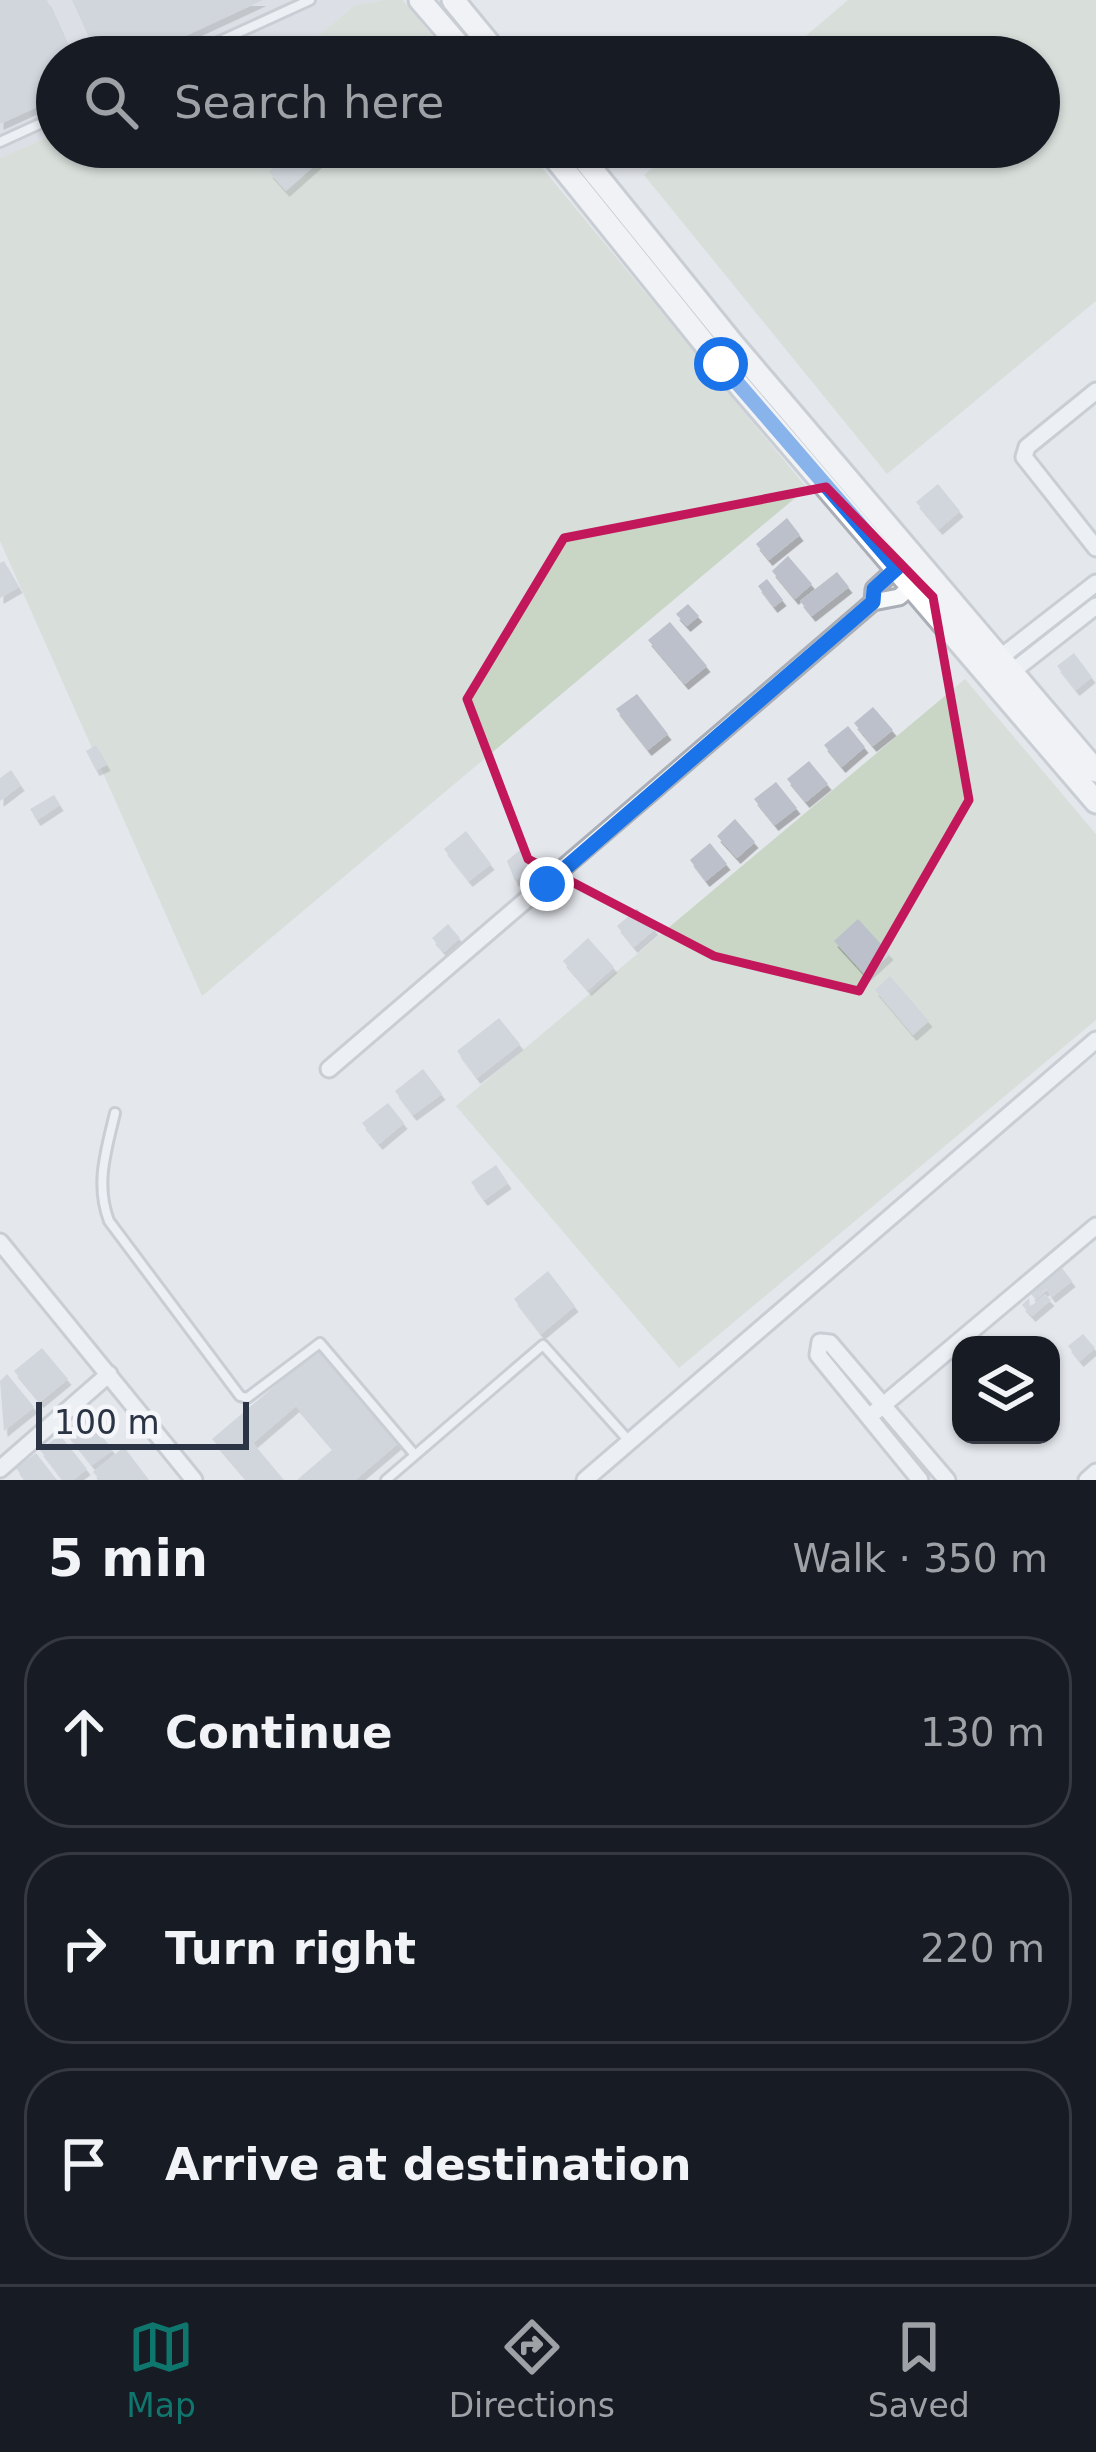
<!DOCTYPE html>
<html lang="en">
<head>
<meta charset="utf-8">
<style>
  :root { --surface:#171b24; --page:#242831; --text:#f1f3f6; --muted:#9ea1a6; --line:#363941; --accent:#0f766e }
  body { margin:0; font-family:"DejaVu Sans",sans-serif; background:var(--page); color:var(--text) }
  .controls { position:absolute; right:36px; bottom:36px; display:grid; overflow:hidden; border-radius:24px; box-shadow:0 3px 9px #0004 }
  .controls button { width:108px; height:108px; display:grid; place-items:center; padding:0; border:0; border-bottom:3px solid var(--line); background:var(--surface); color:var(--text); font:60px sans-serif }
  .scale { position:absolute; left:36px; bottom:30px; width:213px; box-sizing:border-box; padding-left:12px; border:6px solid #2b3445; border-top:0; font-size:33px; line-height:42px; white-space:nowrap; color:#2b3445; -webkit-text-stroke:9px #f4f6f9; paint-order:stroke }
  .stop { position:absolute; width:36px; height:36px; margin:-27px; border:9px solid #1a73e8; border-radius:50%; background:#fff }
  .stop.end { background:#1a73e8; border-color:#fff; box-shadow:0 3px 12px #0008 }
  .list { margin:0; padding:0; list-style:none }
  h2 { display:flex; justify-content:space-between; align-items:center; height:156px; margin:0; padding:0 48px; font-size:51px }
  h2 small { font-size:39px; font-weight:400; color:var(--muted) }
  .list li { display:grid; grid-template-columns:78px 1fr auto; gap:36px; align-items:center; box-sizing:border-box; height:192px; margin:0 24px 24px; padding:0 24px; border:3px solid var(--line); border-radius:48px }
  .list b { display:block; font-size:45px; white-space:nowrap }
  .list em { font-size:39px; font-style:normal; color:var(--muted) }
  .icon { flex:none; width:66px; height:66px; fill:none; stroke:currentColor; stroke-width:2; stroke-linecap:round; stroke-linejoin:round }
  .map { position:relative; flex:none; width:1096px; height:1480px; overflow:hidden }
  .search { position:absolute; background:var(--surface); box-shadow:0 3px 9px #0004; left:36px; right:36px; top:36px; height:132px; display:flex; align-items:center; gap:30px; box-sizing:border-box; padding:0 42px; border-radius:66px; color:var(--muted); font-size:45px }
  .sheet { height:804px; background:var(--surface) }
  nav { display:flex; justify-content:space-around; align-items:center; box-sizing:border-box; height:168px; border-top:3px solid var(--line); background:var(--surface); font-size:33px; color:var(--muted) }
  nav a { display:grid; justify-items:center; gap:6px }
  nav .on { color:var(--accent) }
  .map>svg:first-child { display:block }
  .built { fill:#d2d6de }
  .green { fill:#c9d6c5 }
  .building { fill:#bbc0ca; filter:url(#shadow) }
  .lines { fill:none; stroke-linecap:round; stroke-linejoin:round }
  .lane-casing { stroke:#a9aeb7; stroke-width:14 }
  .street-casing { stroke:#a9aeb7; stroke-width:21 }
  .secondary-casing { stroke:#a9aeb7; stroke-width:27 }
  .lane { stroke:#f7f8fa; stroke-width:8 }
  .street { stroke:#f7f8fa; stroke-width:15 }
  .secondary { stroke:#fff; stroke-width:21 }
  .route { stroke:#1a73e8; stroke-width:15 }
  .marked { fill:none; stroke:#c2185b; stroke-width:9; stroke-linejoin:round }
</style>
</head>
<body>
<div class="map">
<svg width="1096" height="1480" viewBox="0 0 1096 1480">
  <defs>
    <filter id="shadow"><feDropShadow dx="3.5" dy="6" stdDeviation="0" flood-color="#0004"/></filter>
  </defs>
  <rect width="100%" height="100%" fill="#e4e7ec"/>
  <path class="built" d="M0,0H382L355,5L292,57H57V133L0,158Z"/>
  <path class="green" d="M382,0H403L450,57H292L355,5Z
    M848,0H1096V301L887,474L644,175L677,147H1039V57H781Z
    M57,133V147H154L166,161L184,147H525L807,488L202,996L0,541V158Z
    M965,679L1096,834V1020L679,1368L456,1106Z"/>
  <path class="building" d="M0,0H47L73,57H57V98L0,124Z
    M72,0H263L140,57H98Z
    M248,42L254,54L247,57H218Z
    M297,147L332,150L286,191L269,172Z
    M938,484L960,511L939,529L916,502Z
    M787,518L800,535L769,560L756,544Z
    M788,556L812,584L795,599L772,571Z
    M4,561L19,587L0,598V563Z
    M837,572L849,587L812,616L800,601Z
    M767,579L783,600L774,607L758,586Z
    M688,604L699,616L687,626L676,614Z
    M670,622L707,666L685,684L648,640Z
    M1074,653L1092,677L1076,690L1057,666Z
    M637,694L668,734L648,750L616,709Z
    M873,707L893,730L873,746L854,723Z
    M848,726L865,747L842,767L824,745Z
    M96,745L107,765L96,770L86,751Z
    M809,761L828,784L806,802L787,779Z
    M11,770L21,785L0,801V778Z
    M776,782L797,808L775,825L754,799Z
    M54,795L60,805L37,820L30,809Z
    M735,819L755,842L737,858L717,836Z
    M466,831L491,864L469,881L444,849Z
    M710,843L727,864L706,881L690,860Z
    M522,848L534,864L515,881L507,861Z
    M637,909L655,929L634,947L617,926Z
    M858,919L890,954L866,976L834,941Z
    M448,924L460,938L444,952L432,938Z
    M588,938L614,967L588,990L563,961Z
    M890,976L929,1021L913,1035L875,990Z
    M499,1018L520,1044L477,1078L457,1051Z
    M423,1069L442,1094L413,1115L395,1091Z
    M388,1103L404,1123L379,1144L362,1123Z
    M496,1165L508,1183L484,1200L471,1182Z
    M1062,1268L1072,1281L1052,1297L1046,1289L1036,1300L1031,1294Z
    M548,1271L575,1306L541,1334L514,1299Z
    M1045,1294L1051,1300L1032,1316L1022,1305L1029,1298L1030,1307Z
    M1083,1334L1095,1348L1080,1361L1068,1346Z
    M322,1346L401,1441L355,1480H297L333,1449L296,1406L253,1443L284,1480H247L212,1439Z
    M42,1348L68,1379L40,1402L14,1371Z
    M7,1374L34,1407L4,1431L0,1381Z
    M85,1415L113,1450L92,1465L65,1431Z
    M60,1435L87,1469L73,1480H63L40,1450Z
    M124,1447L149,1480H100L93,1472Z
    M36,1453L57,1480H25L16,1468Z"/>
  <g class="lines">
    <g class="lane-casing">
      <path id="lane" d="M185,57L310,0
        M0,142L57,116
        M115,1113C106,1151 95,1184 109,1221L240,1396L247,1398L320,1343L415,1455
        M386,1480L543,1345L629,1441"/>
    </g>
    <g class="street-casing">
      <path id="street" d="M1096,391L1027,447L1024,457L1096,548
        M873,602L874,589L897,568
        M1001,657L1096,583
        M1013,671L1096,606
        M329,1069L873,602L899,597L913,585
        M0,1242L194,1480
        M875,1412L1096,1226
        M0,1469L109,1374
        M585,1480L1096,1040
        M920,1480L818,1355L820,1342L830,1343L947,1480
        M1087,1480L1096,1472"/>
    </g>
    <g class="secondary-casing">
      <path id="secondary" d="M420,0L469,57
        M453,0L500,57
        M546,147L721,364L1096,802
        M574,147L733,344L1096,771"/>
    </g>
    <use href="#lane" class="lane"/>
    <use href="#street" class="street"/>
    <use href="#secondary" class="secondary"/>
  </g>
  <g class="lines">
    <path class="route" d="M547,884L873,602L874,589L897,568L721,364"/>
  </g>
  <path d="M0 0H1096V1480H0ZM826,487L933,597L969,800L859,991L714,956L528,859L467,699L564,538Z" fill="#e4e7ec" fill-opacity=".55" fill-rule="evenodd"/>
  <path class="marked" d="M826,487L933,597L969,800L859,991L714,956L528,859L467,699L564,538Z"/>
</svg>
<div class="controls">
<button><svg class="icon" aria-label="layers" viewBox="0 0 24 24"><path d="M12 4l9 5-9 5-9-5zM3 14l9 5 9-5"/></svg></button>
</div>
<div class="scale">100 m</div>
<div class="stop" style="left:721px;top:364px"></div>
<div class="stop end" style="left:547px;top:884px"></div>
<div class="search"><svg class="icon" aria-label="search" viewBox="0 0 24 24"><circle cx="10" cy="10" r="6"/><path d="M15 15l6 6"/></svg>Search here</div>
</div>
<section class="sheet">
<h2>5 min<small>Walk · 350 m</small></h2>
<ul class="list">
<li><svg class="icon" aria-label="ahead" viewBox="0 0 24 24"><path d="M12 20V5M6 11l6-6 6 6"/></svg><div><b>Continue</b></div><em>130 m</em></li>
<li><svg class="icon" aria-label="right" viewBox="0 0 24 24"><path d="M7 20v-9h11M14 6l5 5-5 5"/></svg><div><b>Turn right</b></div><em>220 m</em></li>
<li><svg class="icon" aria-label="arrive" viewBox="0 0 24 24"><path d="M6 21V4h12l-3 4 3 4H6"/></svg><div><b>Arrive at destination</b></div></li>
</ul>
</section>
<nav>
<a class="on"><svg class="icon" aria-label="map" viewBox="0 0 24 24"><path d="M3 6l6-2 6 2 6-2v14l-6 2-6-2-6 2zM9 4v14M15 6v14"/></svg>Map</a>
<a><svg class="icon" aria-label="directions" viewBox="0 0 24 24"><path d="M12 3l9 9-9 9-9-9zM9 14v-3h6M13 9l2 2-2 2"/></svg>Directions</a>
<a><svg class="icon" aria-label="saved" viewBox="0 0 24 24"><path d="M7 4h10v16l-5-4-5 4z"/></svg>Saved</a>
</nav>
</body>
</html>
